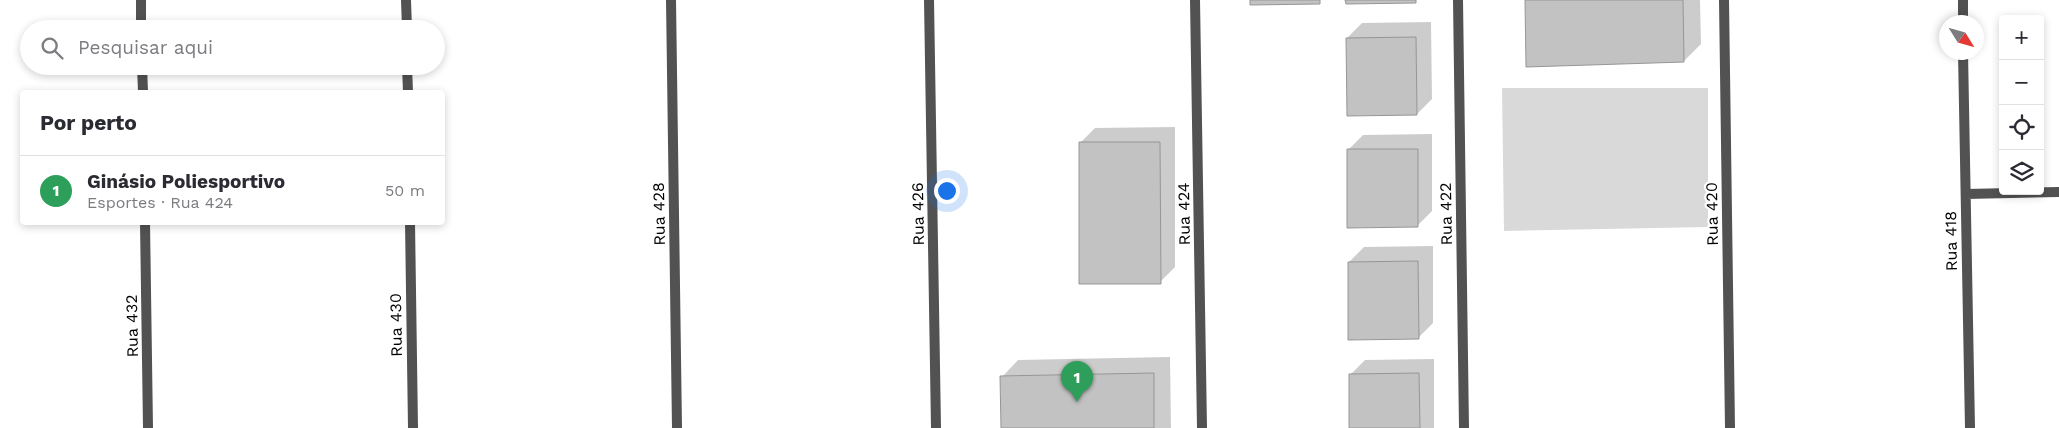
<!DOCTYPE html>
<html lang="pt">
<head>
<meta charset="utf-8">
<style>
  :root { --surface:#fff; --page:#f2f2f3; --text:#2b2b33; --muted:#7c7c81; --line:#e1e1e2; --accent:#000 }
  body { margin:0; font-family:"Work Sans",sans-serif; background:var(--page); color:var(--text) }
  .controls { position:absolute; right:15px; top:15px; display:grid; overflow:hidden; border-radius:5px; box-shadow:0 2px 8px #0003 }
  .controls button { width:45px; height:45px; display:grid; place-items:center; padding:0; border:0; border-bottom:1px solid var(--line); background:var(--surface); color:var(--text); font:25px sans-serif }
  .compass { position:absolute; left:1939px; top:15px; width:45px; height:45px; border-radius:50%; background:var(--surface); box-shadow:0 2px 8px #0003; rotate:127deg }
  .you { position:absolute; left:946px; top:190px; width:18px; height:18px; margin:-12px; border:4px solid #fff; border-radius:50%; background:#1a73e8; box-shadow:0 0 0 8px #1a73e833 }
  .badge { display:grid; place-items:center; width:32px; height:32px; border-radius:50%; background:var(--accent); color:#fff; font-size:16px; font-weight:700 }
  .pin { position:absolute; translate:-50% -41px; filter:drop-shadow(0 1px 2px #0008) }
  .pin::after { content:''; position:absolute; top:26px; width:18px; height:15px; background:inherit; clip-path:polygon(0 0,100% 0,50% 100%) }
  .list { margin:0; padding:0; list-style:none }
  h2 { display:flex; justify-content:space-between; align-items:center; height:65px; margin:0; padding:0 20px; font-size:21px }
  h2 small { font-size:16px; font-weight:400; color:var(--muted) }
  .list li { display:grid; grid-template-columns:32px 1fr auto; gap:15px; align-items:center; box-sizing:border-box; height:70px; padding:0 20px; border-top:1px solid var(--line) }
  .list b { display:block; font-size:19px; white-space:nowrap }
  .list p { margin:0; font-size:16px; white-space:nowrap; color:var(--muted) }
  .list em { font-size:16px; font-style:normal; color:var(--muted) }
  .icon { flex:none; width:28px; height:28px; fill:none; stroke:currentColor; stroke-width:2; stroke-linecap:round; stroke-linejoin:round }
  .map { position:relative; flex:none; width:2059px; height:428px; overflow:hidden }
  .search { position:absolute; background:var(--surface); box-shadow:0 2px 8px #0003; left:20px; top:20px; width:425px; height:55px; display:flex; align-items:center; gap:12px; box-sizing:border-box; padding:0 18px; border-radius:28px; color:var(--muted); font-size:19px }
  .panel { position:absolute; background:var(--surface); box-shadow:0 2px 8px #0003; left:20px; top:90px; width:425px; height:135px; border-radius:5px }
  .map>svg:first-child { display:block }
  .green { fill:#d9d9d9 }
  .shadow { fill:#0003 }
  .building { fill:#c2c2c2; stroke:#969696 }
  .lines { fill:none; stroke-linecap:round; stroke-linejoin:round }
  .street { stroke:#525252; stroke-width:10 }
  .labels { text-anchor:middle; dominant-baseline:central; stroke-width:4.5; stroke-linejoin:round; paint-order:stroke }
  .street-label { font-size:16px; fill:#000; stroke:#fff }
</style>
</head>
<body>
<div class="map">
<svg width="2059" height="428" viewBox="0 0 2059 428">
  <rect width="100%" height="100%" fill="#fff"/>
  <path class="green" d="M1502,88H1708V227L1504,231Z"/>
  <path class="shadow" d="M1526,0H1700L1701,44L1684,61Z
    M1431,22L1432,99L1417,114L1347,38L1362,23Z
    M1175,127V267L1160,282L1080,143L1095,128Z
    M1432,134V211L1417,226L1348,150L1363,135Z
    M1433,246V323L1418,338L1349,262L1364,247Z
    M1170,357L1171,428H1002V377L1018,360Z
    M1434,359V428H1351L1350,375L1365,360Z"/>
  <path class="building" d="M1250,0H1320V4L1250,5Z
    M1345,0H1416V3L1346,4Z
    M1525,0H1683L1684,62L1526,67Z
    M1416,37L1417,115L1347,116L1346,38Z
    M1079,142H1160L1161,284H1079Z
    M1347,149H1418V227L1347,228Z
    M1418,261L1419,339L1348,340V262Z
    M1154,373V428H1001L1000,376Z
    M1419,373L1420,428H1349V374Z"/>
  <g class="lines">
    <path class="street" d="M141,0V29
      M406,0L407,29
      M671,0L677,428
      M929,0L936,428
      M1195,0L1202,428
      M1458,0L1464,428
      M1724,0L1730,428
      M1963,0V22
      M1963,52L1970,428
      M142,66L143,92
      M407,66L408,92
      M1966,194L2059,192
      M145,222L148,428
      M410,222L413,428"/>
  </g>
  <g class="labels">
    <g class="street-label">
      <text transform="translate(659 214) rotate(-91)">Rua 428</text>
      <text transform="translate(918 214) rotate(-91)">Rua 426</text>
      <text transform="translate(1184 214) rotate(-91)">Rua 424</text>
      <text transform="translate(1446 214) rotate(-91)">Rua 422</text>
      <text transform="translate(1712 214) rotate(-91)">Rua 420</text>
      <text transform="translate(1951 241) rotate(-91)">Rua 418</text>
      <text transform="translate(396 325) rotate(-91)">Rua 430</text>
      <text transform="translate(132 326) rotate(-91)">Rua 432</text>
    </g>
  </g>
</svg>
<div class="controls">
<button>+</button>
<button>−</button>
<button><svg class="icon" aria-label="locate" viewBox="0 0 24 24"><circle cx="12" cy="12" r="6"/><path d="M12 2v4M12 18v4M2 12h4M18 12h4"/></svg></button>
<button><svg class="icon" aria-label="layers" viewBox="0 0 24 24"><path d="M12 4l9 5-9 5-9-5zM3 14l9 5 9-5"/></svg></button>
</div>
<svg class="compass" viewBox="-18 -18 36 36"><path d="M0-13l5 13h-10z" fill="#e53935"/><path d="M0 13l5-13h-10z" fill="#7c7c81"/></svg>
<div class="you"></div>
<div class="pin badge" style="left:1077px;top:402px;background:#2e9e5b">1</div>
<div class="search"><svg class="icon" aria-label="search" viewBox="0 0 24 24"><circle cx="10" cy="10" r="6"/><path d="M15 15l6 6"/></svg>Pesquisar aqui</div>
<section class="panel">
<h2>Por perto<small></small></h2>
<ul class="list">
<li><span class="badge" style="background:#2e9e5b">1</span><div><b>Ginásio Poliesportivo</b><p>Esportes · Rua 424</p></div><em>50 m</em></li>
</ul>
</section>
</div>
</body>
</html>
